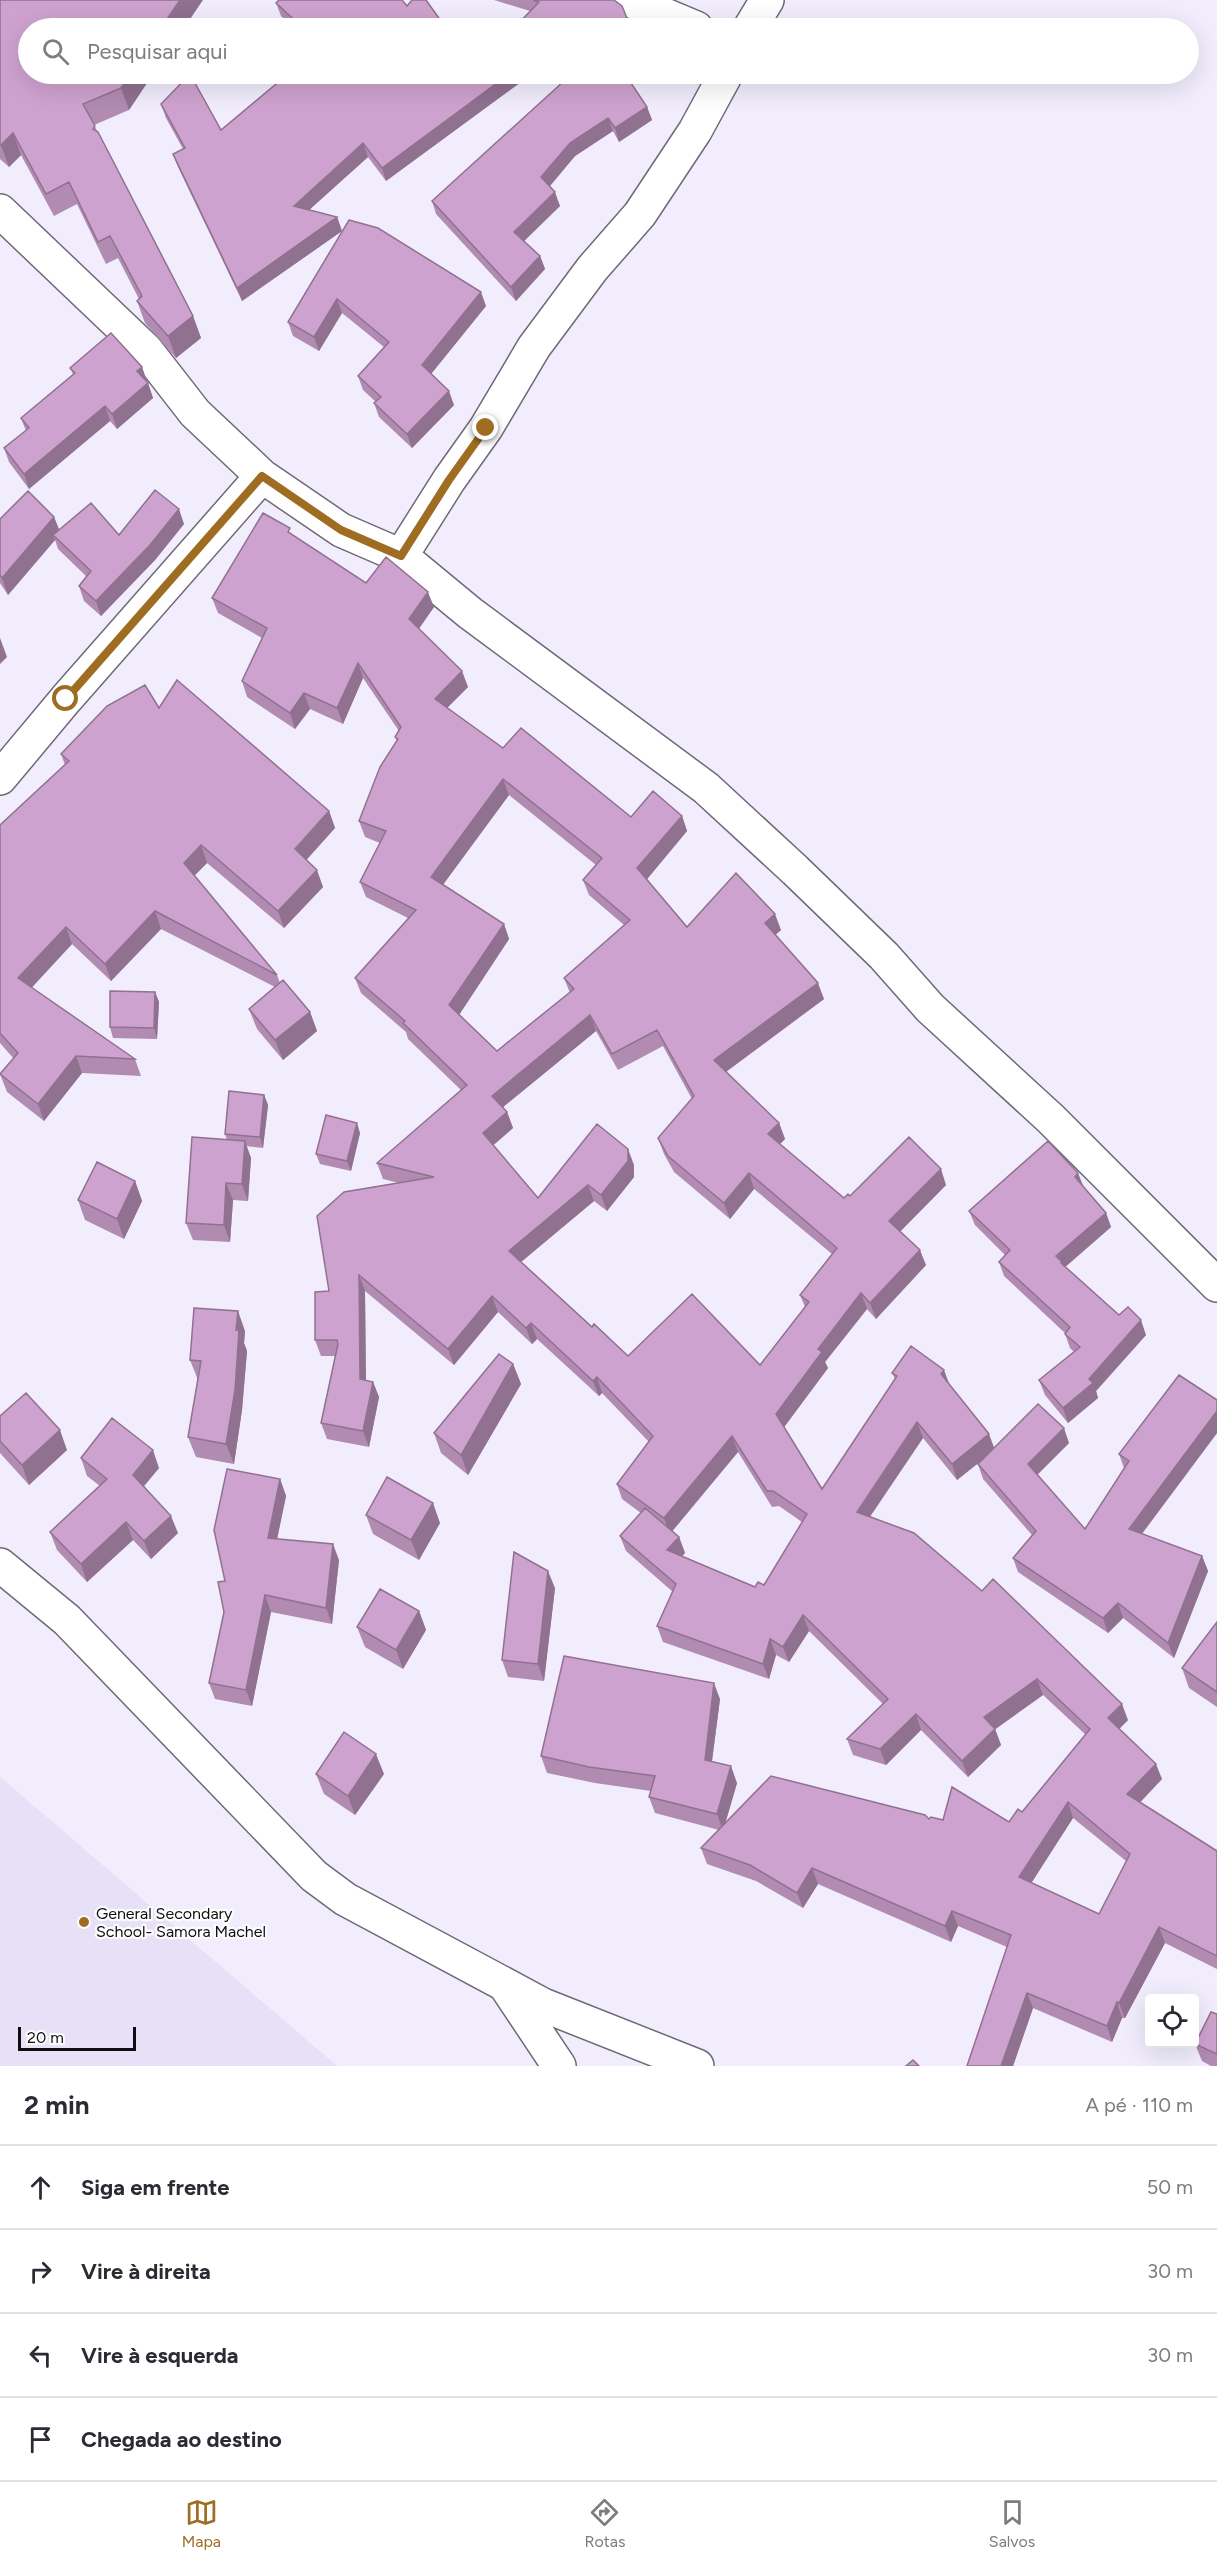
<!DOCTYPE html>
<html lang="pt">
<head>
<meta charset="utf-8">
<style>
  :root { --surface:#fff; --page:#f7f7f7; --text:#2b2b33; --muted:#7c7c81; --line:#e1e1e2; --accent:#9f6d22 }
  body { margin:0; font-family:Figtree,sans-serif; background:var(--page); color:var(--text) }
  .controls { position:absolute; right:18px; bottom:18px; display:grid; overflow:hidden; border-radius:6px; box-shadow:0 6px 24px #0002 }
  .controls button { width:54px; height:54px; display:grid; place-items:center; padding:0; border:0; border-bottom:2px solid var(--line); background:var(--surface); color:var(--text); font:30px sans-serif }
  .scale { position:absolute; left:18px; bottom:15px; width:118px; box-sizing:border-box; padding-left:6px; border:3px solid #0f0d12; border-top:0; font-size:16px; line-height:21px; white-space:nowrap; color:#0f0d12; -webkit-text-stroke:4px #fdfdfd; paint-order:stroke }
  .stop { position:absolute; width:18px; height:18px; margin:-14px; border:4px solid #9f6d22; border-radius:50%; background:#fff }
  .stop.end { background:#9f6d22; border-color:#fff; box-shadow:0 2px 6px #0008 }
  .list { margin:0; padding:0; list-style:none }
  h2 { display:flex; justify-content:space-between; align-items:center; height:78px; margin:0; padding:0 24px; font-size:26px }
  h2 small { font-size:20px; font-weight:400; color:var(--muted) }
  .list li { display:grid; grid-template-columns:39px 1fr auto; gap:18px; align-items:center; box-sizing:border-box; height:84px; padding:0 24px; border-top:2px solid var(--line) }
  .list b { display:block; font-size:22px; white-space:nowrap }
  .list em { font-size:20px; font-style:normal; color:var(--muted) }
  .icon { flex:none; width:33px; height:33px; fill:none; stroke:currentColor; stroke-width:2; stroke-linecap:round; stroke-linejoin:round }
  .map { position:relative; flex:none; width:1217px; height:2066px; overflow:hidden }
  .search { position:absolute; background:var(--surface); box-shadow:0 6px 24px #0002; left:18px; right:18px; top:18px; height:66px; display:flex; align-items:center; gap:15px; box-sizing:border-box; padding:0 21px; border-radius:33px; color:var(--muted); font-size:22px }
  .sheet { height:414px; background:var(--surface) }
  nav { display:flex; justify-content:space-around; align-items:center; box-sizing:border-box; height:84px; border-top:2px solid var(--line); background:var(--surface); font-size:16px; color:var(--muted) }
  nav a { display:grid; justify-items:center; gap:3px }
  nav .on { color:var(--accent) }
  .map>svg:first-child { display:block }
  .built { fill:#e7e0f6 }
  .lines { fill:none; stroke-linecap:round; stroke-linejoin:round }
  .street-casing { stroke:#6d6977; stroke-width:36 }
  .street { stroke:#fff; stroke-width:33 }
  .wall { fill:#b18bb1; fill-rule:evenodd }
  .shaded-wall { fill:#907190 }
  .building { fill:#cea2ce; stroke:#907190; stroke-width:1.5; fill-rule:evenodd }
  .route { stroke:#9f6d22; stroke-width:8 }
  .poi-dot { fill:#9f6d22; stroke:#fdfdfd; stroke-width:2 }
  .labels { text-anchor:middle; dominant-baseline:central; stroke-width:4.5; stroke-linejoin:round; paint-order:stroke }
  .poi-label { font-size:16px; fill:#0f0d12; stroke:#fdfdfd; text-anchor:start }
</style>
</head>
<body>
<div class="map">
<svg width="1217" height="2066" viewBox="0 0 1217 2066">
  <rect width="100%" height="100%" fill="#f1edfd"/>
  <path class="built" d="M0,1777L337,2066H0Z"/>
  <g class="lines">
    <g class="street-casing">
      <path id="street" d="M629,0L696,28
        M750,28L767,0
        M0,211L146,350L195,413L262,476L341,530L401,556L449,480L486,428L534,347L592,269L640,214L695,131L726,74
        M401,556L470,613L706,788L795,870L884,956L930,1008L1051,1119L1217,1285
        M0,778L66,699L262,476
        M0,1565L67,1620L314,1876L345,1899L543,2005L697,2066
        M507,1988L559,2066"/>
    </g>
    <use href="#street" class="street"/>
  </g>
  <path class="wall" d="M0,0L153,74L129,110L94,125L193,316L201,338L176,358L145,323L137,301L139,299L118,258L106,264L77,204L54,216L21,155L9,167L0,159Z
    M494,0H614L530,11Z
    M276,3L407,6L446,28H294L281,16Z
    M288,74H532L386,181L368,157L309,210L337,217L342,231L242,301L178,167L173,154L183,149L166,118L161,104L221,130Z
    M552,74H625L647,107L652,120L619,142L613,131L575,156L549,186L560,206L524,241L540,256L545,269L516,301L436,214L432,201L561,84Z
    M349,220L486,306L431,374L454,405L412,448L379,417L374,403L376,402L363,390L358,376L384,347L342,313L319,351L293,336L288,322Z
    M142,367L153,398L117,429L110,421L29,489L9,462L4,448L26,431L21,418L73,374L70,368Z
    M54,517L59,530L119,535L184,524L155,560L101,616L84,601L79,586L86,576L58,549L55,540L8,595L0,583V519Z
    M292,535L366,583L434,607L419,629L468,687L447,708L503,748L631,817L682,816L687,831L647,879L687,927L781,930L775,935L824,999L726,1072L779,1123L785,1139L780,1144L844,1198L946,1185L900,1231L926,1265L876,1319L867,1309L825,1362L828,1368L784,1427L822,1489L895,1379L892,1373L950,1386L994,1448L1069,1443L1037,1475L1085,1529L1124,1468L1119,1454L1217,1433L1142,1534L1202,1556L1208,1571L1174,1658L1123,1618L1108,1633L1018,1572L1013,1558L1032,1535L983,1479L978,1464L980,1461L957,1480L923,1438L870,1517L1128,1720L1119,1729L1162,1779L1140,1802L1217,1851V1969L1165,1943L1125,2018H1122L1112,2042L1033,2008L1013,2066H967L1007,1947L958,1926L951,1942L818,1884L803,1908L756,1881L707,1864L701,1848L719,1830L655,1813L649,1797L651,1791L595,1783L547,1773L541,1756L720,1699L712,1761L737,1783L725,1824L929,1819L1009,1822L1022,1812L1086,1735L1043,1695L995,1729L1001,1745L968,1777L921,1730L886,1765L853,1755L847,1739L883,1704L809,1631L789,1662L776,1655L769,1679L663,1642L657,1626L673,1592L626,1551L620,1536L641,1513L622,1499L617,1484L649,1442L602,1393L599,1396L537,1339L532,1344L498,1312L454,1365L365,1291L366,1380L373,1382L379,1397L369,1447L327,1439L321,1423L335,1356H321L315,1340L329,1291L399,1183L383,1179L377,1163L461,1090L408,1039L406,1032L361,993L355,978L408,918L366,897L360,882L380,843L365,837L359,821L397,742L395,737L399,731L363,678L343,724L310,709L295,729L247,697L242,681L262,638L218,613L212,598ZM509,795L596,865L583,880L589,895L624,925L564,978L570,993L497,1051L459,1015L509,939L504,924L443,884ZM596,1031L618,1070L663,1046L692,1099L658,1138L664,1154L674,1172L730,1219L754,1189L832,1254L800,1295L805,1307L760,1365L628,1356L592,1327L521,1262L594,1201L607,1211L634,1177V1165L538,1198L493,1145L513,1128L507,1112L503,1107ZM738,1452L772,1507L779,1506L802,1522L764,1585L755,1587L682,1556L685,1553L679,1537L672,1531ZM1073,1818L1126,1861L1099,1914L1031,1883Z
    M159,708L329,811L335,828L306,860L323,887L284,928L207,863L194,876L277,975L280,983L310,1012L317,1031L283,1060L257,1029L249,1009L275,987L161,929L111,981L72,944L31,988L135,1059L141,1076L82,1073L44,1121L7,1092L0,1074L14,1059L0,1043V825L65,765L61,754Z
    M155,992L159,1002L157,1039L113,1038L110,1027Z
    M264,1095L268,1105L263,1148L246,1146L251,1158L248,1201L233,1200L230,1242L193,1240L186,1223L227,1140L225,1134Z
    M360,1133L351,1171L320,1164L316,1154Z
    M135,1181L142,1201L124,1239L85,1220L78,1200Z
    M1083,1186L1106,1213L1111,1227L1065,1267L1119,1315L1146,1335L1096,1391L1098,1398L1068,1423L1045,1395L1039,1380L1074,1352L1070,1348L1065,1334V1333L1004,1276L999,1262L1005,1255L975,1225L969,1211Z
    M245,1331L244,1343L247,1351L242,1410L234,1464L196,1457L188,1437L198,1380L190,1360Z
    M513,1364L521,1384L468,1475L441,1453L434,1433Z
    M0,1416L67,1450L29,1485L0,1453Z
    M81,1458L159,1468L144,1486L178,1533L151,1559L133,1540L87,1582L57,1550L50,1532L100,1486L87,1476Z
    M280,1479L286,1496L277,1539L339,1560L332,1624L271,1612L252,1706L215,1699L209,1683L224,1612L225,1581Z
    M366,1515L440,1523L419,1560L373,1534Z
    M555,1588L544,1681L508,1677L502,1660Z
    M419,1611L426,1630L403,1669L365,1647L357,1627Z
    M1217,1622V1707L1189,1688L1182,1668Z
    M316,1774H384L355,1815L324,1794Z
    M1217,2014V2066H1211L1202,2061L1195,2044Z"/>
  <path class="shaded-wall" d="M180,0H203L184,28H161Z
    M131,74H153L129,110L121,88Z
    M509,74H532L386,181L382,168Z
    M647,107L652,120L619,142L615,128Z
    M608,118L613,131L575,156L546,191L541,177L570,143Z
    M13,133L21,155L9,167L1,145Z
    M363,143L368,157L299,219L294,206Z
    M555,192L560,206L519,246L514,232Z
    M337,217L342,231L242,301L237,288Z
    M540,256L545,269L516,301L511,287Z
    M481,292L486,306L427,379L422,365Z
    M337,299L342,313L319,351L314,337Z
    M193,316L201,338L176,358L168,336Z
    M142,367L147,382L137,371Z
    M148,383L153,398L117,429L112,414Z
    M449,391L454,405L412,448L407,434Z
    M105,406L110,421L29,489L24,474Z
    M179,509L184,524L155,560L101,616L96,601Z
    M54,517L61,534L53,535L55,540L8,595L2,578Z
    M428,592L434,607L414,635L409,619Z
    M0,638L7,657L0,664Z
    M358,663L363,678L343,724L337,708Z
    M462,671L468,687L440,715L435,699Z
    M304,693L310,709L295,729L290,713Z
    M503,779L509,795L437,893L431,877Z
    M329,811L335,828L301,866L295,849Z
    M682,816L687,831L643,884L637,868Z
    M201,845L207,863L190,880L184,863Z
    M317,870L323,887L284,928L278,911Z
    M155,911L161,929L111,981L105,964Z
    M775,914L781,930L771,939L765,923Z
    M504,924L509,939L455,1021L449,1005Z
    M66,927L72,944L24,996L18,978Z
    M818,983L824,999L720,1076L714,1060Z
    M155,992L159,1002L157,1039L154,1028Z
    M310,1012L317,1031L283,1060L275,1040Z
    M590,1015L596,1031L497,1112L492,1096Z
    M76,1056L82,1073L44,1121L38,1104Z
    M264,1095L268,1105L263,1148L260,1137Z
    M507,1112L513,1128L489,1149L483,1133Z
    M357,1123L360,1133L351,1171L347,1161Z
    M779,1123L785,1139L774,1150L768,1134Z
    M245,1141L251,1158L248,1201L242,1184Z
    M628,1149L634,1165V1177L607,1211L601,1195Z
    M941,1169L946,1185L895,1237L889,1221Z
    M749,1173L754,1189L730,1219L724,1203Z
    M1078,1173L1084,1188L1075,1177Z
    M135,1181L142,1201L124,1239L117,1219Z
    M226,1183L233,1200L230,1242L224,1225Z
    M588,1185L594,1201L515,1267L509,1251Z
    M1106,1213L1111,1227L1064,1268L1056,1256Z
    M920,1250L926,1265L876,1319L870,1303Z
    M359,1275L365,1291L366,1395L360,1379Z
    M861,1293L867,1309L825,1362L828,1368L782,1430L776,1414L818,1349Z
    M492,1296L498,1312L454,1365L448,1349Z
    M238,1311L245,1331L244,1343L247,1351L242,1410L234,1464L226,1444Z
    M1141,1320L1146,1335L1096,1391L1098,1398L1068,1423L1063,1408Z
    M531,1323L537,1339L532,1344L526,1328Z
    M513,1364L521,1384L468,1475L461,1455Z
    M944,1370L950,1386L941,1374Z
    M597,1377L602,1393L599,1396L593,1381Z
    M373,1382L379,1397L369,1447L363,1431Z
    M1217,1411V1433L1134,1544L1129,1529Z
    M917,1422L923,1438L862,1528L857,1512Z
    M1064,1428L1069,1443L1033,1479L1028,1464Z
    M60,1430L67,1450L29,1485L22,1465Z
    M989,1434L995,1450L957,1480L952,1464Z
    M732,1436L738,1452L670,1534L664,1518Z
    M153,1450L159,1468L139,1492L133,1475Z
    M280,1479L286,1496L274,1554L268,1538Z
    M433,1503L440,1523L419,1560L411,1540Z
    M171,1516L178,1533L151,1559L144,1541Z
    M126,1522L133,1540L87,1582L81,1564Z
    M679,1537L685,1553L673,1566L667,1550Z
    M333,1544L339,1560L332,1624L326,1608Z
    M1202,1556L1208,1571L1174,1658L1168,1643Z
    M548,1571L555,1588L544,1681L538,1664Z
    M265,1595L271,1612L252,1706L246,1690Z
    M1118,1603L1123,1618L1108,1633L1103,1618Z
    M419,1611L426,1630L403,1669L396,1650Z
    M803,1615L809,1631L789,1662L783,1647Z
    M770,1639L776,1655L769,1679L763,1664Z
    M1037,1679L1043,1695L990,1733L984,1717Z
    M714,1683L720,1699L710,1776L705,1760Z
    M1122,1704L1128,1720L1114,1734L1108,1718Z
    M916,1714L921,1730L886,1765L880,1749Z
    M995,1729L1001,1745L968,1777L962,1761Z
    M376,1754L384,1774L355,1815L348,1796Z
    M1156,1764L1162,1779L1133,1810L1127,1794Z
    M731,1766L737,1783L723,1831L717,1814Z
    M1068,1802L1073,1818L1025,1893L1019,1877Z
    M812,1868L818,1884L803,1908L797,1893Z
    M952,1911L958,1926L951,1942L945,1926Z
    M1159,1927L1165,1943L1125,2018L1119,2003Z
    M1027,1993L1033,2008L1013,2066H1001Z
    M1117,2002L1122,2018L1112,2042L1107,2026Z"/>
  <path class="building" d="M0,0H180L161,28H28V74H131L121,88L83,104L95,126L93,129L98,132L193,316L168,336L137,301L142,296L110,236L98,242L69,182L46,194L13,133L1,145L0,144Z
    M279,0H402L407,6L412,0H426L446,28H303L276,3Z
    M533,0H614L622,6L631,28H514L539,2Z
    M190,74L221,130L288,74H509L382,168L363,143L294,206L337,217L237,288L173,154L185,148L161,104Z
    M558,74H625L647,107L615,128L608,118L570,143L541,177L555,192L514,232L540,256L511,287L432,201L564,81Z
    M349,220L378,228L481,292L422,365L449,391L407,434L374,403L381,397L358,376L389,342L337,299L314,337L288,322Z
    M111,333L142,367L137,371L148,383L112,414L105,406L24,474L4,448L29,428L21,418L75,373L70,368Z
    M155,490L179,509L150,545L96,601L79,586L91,571L53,535L91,503L119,535Z
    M28,491L54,517L2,578L0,575V519Z
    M263,513L290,528L288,532L366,583L386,557L428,592L409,619L462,671L435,699L503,748L521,728L631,817L653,791L682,816L637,868L687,927L736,873L775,914L765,923L818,983L714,1060L779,1123L768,1134L844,1198L848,1194L850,1196L909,1137L941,1169L889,1221L920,1250L870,1303L861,1293L818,1349L822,1352L776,1414L822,1489L897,1376L892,1373L911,1346L944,1370L941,1374L989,1434L952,1464L917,1422L857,1512L914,1533L982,1591L993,1579L1122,1704L1108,1718L1156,1764L1127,1794L1217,1851V1956L1159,1927L1119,2003L1117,2002L1107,2026L1027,1993L1001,2066H967L1011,1935L952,1911L945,1926L812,1868L797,1893L750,1865L701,1848L771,1776L925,1815L929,1819L931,1817L943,1820L952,1787L1009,1822L1018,1809L1022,1812L1090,1729L1037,1679L984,1717L995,1729L962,1761L916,1714L880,1749L847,1739L888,1699L803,1615L783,1647L770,1639L763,1664L657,1626L676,1584L620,1536L645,1508L679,1537L667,1550L755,1587L758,1582L764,1585L807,1514L773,1491H767L732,1436L664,1518L617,1484L653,1436L597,1377L593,1381L531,1323L526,1328L492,1296L448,1349L359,1275L360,1379L373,1382L363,1431L321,1423L338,1344L337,1340H315V1292L329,1291L317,1216L344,1192L434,1177L377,1163L467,1085L403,1023L405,1021L355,978L416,910L360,882L386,831L359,821L380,767L398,739L395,737L401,727L358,663L337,708L304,693L290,713L242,681L267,628L212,598ZM503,779L602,858L583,880L630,920L564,978L574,989L497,1051L449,1005L504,924L431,877ZM590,1015L612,1054L657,1030L694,1096L658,1138L668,1156L724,1203L749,1173L837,1248L800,1295L809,1302L760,1365L692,1294L628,1356L594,1324L592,1327L509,1251L588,1185L601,1195L628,1161V1149L597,1124L538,1198L483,1133L507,1112L492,1096ZM1068,1802L1130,1854L1099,1914L1019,1877Z
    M177,680L329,811L295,849L317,870L278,911L201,845L184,863L277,975L155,911L105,964L66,927L18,978L135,1059L76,1056L38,1104L0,1074L18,1053L0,1033V825L69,761L61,754L107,706L145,685L159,708Z
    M283,980L310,1012L275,1040L249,1009Z
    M110,991L155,992L154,1028L110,1027Z
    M229,1091L264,1095L260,1137L225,1134Z
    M326,1115L357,1123L347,1161L316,1154Z
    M192,1137L245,1141L242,1184L226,1183L224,1225L186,1223Z
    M1048,1141L1078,1173L1075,1177L1106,1213L1056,1256L1062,1262L1061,1263L1119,1315L1128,1307L1141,1320L1089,1379L1093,1383L1063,1408L1039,1380L1080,1347L1065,1334L1070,1327L999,1262L1010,1250L969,1211Z
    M97,1162L135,1181L117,1219L78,1200Z
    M194,1308L238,1311L236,1330L239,1331L235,1390L226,1444L188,1437L201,1361L190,1360Z
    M499,1354L513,1364L461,1455L434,1433Z
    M1179,1375L1217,1400V1411L1129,1529L1202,1556L1168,1643L1118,1603L1103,1618L1013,1558L1036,1531L978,1464L1038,1404L1064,1428L1028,1464L1085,1529L1129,1461L1119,1454Z
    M26,1393L60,1430L22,1465L0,1441V1416Z
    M112,1418L153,1450L133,1475L171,1516L144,1541L126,1522L81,1564L50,1532L107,1479L81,1458Z
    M227,1469L280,1479L268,1538L333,1544L326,1608L265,1595L246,1690L209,1683L224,1612L218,1582L225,1581L214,1530Z
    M387,1477L433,1503L411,1540L366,1515Z
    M514,1552L548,1571L538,1664L502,1660Z
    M380,1589L419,1611L396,1650L357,1627Z
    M1217,1622V1692L1182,1668Z
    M564,1656L714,1683L705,1760L731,1766L717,1814L649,1797L655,1776L589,1767L541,1756Z
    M344,1732L376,1754L348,1796L316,1774Z
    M1211,2012L1217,2014V2054L1195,2044Z
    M913,2060L919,2066H906Z"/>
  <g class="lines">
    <path class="route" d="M66,699L262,476L341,530L401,556L449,480L486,428"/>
  </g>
  <circle class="poi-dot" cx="84" cy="1922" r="6"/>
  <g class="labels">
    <g class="poi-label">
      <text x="96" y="1913">General Secondary<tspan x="96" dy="18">School- Samora Machel</tspan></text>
    </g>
  </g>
</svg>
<div class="controls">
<button><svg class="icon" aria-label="locate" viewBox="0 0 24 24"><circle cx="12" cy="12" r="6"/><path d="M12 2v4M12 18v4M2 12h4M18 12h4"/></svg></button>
</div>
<div class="scale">20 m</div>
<div class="stop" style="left:66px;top:699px"></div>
<div class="stop end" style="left:486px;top:428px"></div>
<div class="search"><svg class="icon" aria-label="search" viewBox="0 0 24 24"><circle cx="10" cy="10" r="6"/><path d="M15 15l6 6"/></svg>Pesquisar aqui</div>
</div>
<section class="sheet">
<h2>2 min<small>A pé · 110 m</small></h2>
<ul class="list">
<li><svg class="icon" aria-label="ahead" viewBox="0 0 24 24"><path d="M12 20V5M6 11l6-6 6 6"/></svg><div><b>Siga em frente</b></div><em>50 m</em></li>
<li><svg class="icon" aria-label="right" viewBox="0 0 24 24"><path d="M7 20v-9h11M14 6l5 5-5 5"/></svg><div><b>Vire à direita</b></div><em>30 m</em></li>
<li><svg class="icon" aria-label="left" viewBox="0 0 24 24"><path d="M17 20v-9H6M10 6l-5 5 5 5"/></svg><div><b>Vire à esquerda</b></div><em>30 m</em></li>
<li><svg class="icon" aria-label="arrive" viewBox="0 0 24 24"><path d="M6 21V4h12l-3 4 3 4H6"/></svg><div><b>Chegada ao destino</b></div></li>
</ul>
</section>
<nav>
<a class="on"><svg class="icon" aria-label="map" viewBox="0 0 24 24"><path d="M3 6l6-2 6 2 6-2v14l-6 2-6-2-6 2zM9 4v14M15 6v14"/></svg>Mapa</a>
<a><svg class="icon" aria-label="directions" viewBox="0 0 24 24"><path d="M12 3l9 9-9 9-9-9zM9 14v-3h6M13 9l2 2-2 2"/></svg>Rotas</a>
<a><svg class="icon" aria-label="saved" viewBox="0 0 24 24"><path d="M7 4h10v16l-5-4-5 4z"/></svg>Salvos</a>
</nav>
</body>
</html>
